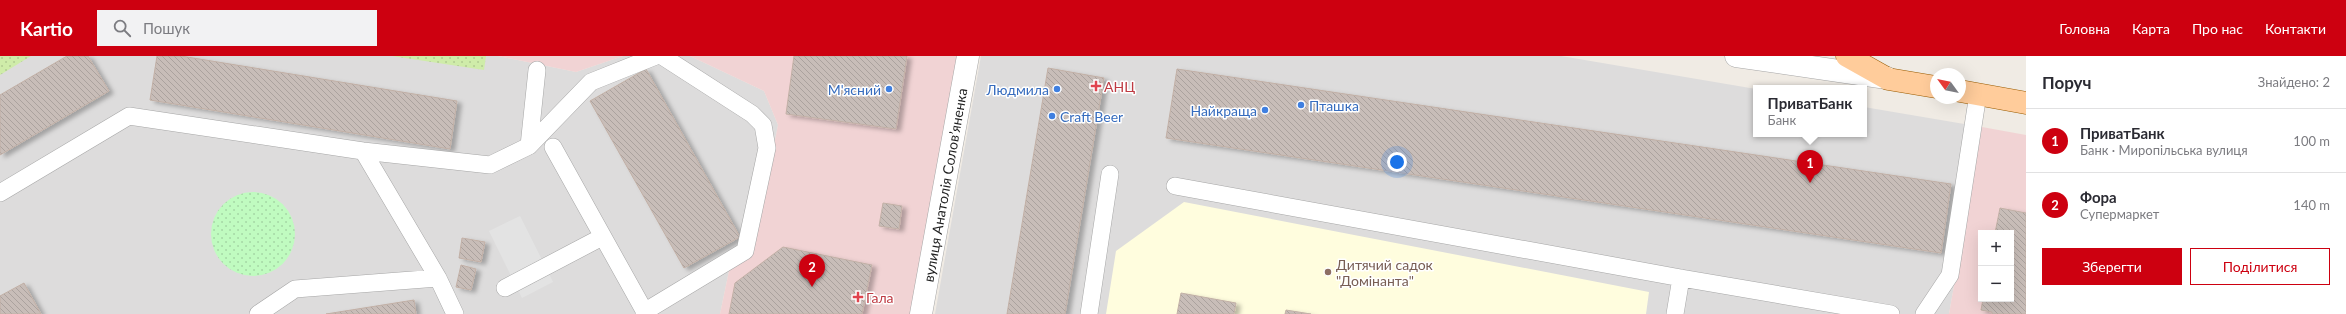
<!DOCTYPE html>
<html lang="uk">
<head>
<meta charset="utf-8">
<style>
  :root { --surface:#fff; --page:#f2f2f3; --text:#2b2b33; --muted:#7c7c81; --line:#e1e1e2; --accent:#cd0010 }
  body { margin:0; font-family:Lato,sans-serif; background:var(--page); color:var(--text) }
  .controls { position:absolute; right:12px; bottom:12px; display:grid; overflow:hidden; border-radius:0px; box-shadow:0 4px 16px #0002 }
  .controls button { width:36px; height:36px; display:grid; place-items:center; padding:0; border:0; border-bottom:1px solid var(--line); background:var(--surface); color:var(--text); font:20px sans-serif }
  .compass { position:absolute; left:1930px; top:12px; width:36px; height:36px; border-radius:50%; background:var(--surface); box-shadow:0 4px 16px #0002; rotate:303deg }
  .you { position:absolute; left:1397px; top:106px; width:14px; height:14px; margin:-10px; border:3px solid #fff; border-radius:50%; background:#1a73e8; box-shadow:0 0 0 6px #1a73e833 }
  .badge { display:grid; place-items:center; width:26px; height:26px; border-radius:50%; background:var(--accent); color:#fff; font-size:13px; font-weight:700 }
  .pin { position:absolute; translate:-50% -33px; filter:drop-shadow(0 1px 2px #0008) }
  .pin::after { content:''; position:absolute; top:21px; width:14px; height:12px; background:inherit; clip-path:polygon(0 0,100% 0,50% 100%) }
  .popup { position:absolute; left:1753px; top:29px; width:114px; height:52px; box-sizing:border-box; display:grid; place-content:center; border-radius:0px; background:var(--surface); filter:drop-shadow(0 1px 3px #0005); font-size:13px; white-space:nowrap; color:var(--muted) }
  .popup b { font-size:15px; color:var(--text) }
  .popup::after { content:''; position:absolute; left:50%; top:100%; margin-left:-8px; border:8px solid transparent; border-top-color:var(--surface) }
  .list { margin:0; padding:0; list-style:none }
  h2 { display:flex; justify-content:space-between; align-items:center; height:52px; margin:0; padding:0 16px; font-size:17px }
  h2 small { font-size:13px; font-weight:400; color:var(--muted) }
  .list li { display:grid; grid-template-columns:26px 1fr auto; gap:12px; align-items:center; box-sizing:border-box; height:64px; padding:0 16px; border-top:1px solid var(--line) }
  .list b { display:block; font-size:15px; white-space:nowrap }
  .list p { margin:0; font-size:13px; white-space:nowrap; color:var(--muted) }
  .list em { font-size:13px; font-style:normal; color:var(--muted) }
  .actions { display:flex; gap:8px; padding:12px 16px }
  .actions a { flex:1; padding:9px 0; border:1px solid var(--accent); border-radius:0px; text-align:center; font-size:14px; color:var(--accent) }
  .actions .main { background:var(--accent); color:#fff }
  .icon { flex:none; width:22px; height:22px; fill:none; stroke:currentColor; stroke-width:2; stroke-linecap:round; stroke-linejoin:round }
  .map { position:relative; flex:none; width:2026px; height:258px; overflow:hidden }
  header { display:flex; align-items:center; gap:24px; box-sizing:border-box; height:56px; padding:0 20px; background:var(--accent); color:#fff }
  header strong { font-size:19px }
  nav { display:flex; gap:22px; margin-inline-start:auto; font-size:14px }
  .search { width:280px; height:36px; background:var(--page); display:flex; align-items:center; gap:10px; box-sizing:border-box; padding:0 14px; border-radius:0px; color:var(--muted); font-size:15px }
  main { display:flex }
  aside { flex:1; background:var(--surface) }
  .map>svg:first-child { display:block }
  .residential { fill:#dddcdc }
  .commercial { fill:#f1d3d4; fill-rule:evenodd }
  .education { fill:#fffdde }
  .grass { fill:url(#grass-dots) }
  .park { fill:url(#park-dots) }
  .parking { fill:#e3e3e3 }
  .building { fill:url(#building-back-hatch); stroke:#c2b0a6; filter:url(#shadow) }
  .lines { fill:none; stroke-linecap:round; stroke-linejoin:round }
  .service-casing { stroke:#a6a6a6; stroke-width:18 }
  .minor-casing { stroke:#a6a6a6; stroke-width:23 }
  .tertiary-casing { stroke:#a6a6a6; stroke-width:23 }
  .primary-casing { stroke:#995b00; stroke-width:23 }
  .service { stroke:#fff; stroke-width:17 }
  .minor { stroke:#fff; stroke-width:22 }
  .tertiary { stroke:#fff; stroke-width:22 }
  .primary { stroke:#ffcc9b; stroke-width:22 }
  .health-dot { fill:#e0444e; stroke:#fff; stroke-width:1.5 }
  .shop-dot { fill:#3f7fe0; stroke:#fff; stroke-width:1.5 }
  .education-dot { fill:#8d6e63; stroke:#fff; stroke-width:1.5 }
  .labels { text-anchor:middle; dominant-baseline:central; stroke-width:3; stroke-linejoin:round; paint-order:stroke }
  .health-label { font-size:14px; fill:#be3a42; stroke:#fff; text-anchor:start }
  .shop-label { font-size:14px; fill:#366cbe; stroke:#fff; text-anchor:end }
  .street-label { font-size:14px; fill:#1f1f1f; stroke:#fff }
  .education-label { font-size:14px; fill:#785e54; stroke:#fff; text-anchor:start }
</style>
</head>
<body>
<header>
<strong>Kartio</strong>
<div class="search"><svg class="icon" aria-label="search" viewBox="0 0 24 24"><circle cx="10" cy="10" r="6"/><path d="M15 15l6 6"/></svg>Пошук</div>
<nav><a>Головна</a><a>Карта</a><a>Про нас</a><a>Контакти</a></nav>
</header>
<main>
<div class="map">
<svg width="2026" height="258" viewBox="0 0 2026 258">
  <defs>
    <pattern id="grass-dots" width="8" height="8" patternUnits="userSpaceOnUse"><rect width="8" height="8" fill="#cfeca9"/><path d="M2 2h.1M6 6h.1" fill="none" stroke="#b1ca91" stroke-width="1.8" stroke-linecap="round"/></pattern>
    <pattern id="park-dots" width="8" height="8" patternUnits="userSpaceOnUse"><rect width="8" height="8" fill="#c0fbc0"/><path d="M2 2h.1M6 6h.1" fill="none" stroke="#a5d7a5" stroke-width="1.8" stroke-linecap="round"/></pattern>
    <pattern id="building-back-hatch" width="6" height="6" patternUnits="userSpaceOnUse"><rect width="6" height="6" fill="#c8bdb8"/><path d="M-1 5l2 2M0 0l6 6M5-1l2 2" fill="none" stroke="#aba29e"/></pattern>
    <filter id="shadow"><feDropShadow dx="4.5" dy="2.5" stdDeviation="2" flood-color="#0004"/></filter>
  </defs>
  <rect width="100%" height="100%" fill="#f0ebe4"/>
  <path class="residential" d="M0,0H498L576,16L623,0H690L764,35L778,69L754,191L730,210L720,258H0Z
    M981,0H1561L1756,33V78H1864V51L1982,71L1949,258H935Z"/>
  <path class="commercial" d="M498,0H623L576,16Z
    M690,0H960L914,258H720L730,210L754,191L778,69L764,35Z
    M1982,71L2026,79V258H1949ZM1981,177H2011V243H1981Z"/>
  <path class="education" d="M1184,146L1649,236L1646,258H1106L1116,195Z"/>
  <path class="grass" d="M0,0H31L0,19Z
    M392,0H486L484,14Z"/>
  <path class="park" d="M211 178a42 42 0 1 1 84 0a42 42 0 1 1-84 0Z"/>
  <path class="parking" d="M520,160L553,226L522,242L489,175Z"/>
  <path class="building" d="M67,0H88L109,35L0,99V39Z
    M157,0H181L457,45L450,93L150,44Z
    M794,0H907L896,73L786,58Z
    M1048,12L1104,22L1065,258H1007Z
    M646,13L740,181L684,212L590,45Z
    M1177,13L1951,128L1941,197L1166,82Z
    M883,147L902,150L899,173L879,170Z
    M2000,152L2026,157V258H1992V256L1981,254L1983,243H2011V177H1995Z
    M462,182L485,186L481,206L459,202Z
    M783,191L872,209L862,258H729L735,227Z
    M461,209L476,213L471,234L456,231Z
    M24,227L41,258H0V240Z
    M1181,237L1236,247L1234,258H1177Z
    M414,244L416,258H326Z
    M1286,254L1311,258H1285Z"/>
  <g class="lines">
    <g class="service-casing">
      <path id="service" d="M529,90L591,26L656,0
        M553,91L646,258
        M363,95L438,222L455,258
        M1175,130L1681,222L1891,258
        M0,137L129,60L363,95L490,109L529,90L537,14
        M505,232L602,181
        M644,256L745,195L767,92L763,69L752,58L662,0
        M258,258L295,233L438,222
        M1089,258L1110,118
        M1675,258L1681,222
        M1924,258L1950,219L1978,38"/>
    </g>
    <g class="minor-casing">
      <path id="minor" d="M921,258L968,0"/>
    </g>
    <g class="tertiary-casing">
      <path id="tertiary" d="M1736,0L1887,22"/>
    </g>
    <g class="primary-casing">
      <path id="primary" d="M1847,0L1888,23L1936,31
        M1960,35L2026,47"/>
    </g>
    <use href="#service" class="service"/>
    <use href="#minor" class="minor"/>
    <use href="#tertiary" class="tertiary"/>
    <use href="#primary" class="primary"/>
  </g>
  <g class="health-dot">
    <path d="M1094 24h4v4h4v4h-4v4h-4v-4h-4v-4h4z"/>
    <path d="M856 235h4v4h4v4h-4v4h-4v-4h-4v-4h4z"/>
  </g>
  <g class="shop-dot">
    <circle cx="889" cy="33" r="4"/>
    <circle cx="1057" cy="33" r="4"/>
    <circle cx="1301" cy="49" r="4"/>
    <circle cx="1265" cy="54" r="4"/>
    <circle cx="1052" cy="60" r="4"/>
  </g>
  <circle class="education-dot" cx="1328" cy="216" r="4"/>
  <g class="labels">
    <g class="health-label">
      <text x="1104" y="30">АНЦ</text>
      <text x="866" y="241">Гала</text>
    </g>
    <g class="shop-label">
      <text x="881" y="33">М'ясний</text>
      <text x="1049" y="33">Людмила</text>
      <text x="1309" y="49" text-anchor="start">Пташка</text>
      <text x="1257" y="54">Найкраща</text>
      <text x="1060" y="60" text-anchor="start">Craft Beer</text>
    </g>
    <g class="street-label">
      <text transform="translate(945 129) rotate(-80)">вулиця Анатолія Соловʼяненка</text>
    </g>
    <g class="education-label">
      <text x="1336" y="208">Дитячий садок<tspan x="1336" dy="16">"Домінанта"</tspan></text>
    </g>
  </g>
</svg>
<div class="controls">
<button>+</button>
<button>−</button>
</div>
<svg class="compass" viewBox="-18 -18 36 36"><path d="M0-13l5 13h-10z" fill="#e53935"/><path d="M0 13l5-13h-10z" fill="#7c7c81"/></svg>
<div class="you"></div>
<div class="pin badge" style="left:1810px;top:127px">1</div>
<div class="popup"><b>ПриватБанк</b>Банк</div>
<div class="pin badge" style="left:812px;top:231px">2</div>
</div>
<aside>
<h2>Поруч<small>Знайдено: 2</small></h2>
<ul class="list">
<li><span class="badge">1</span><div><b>ПриватБанк</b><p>Банк · Миропільська вулиця</p></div><em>100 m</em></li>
<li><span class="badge">2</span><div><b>Фора</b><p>Супермаркет</p></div><em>140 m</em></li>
</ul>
<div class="actions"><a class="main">Зберегти</a><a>Поділитися</a></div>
</aside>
</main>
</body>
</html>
